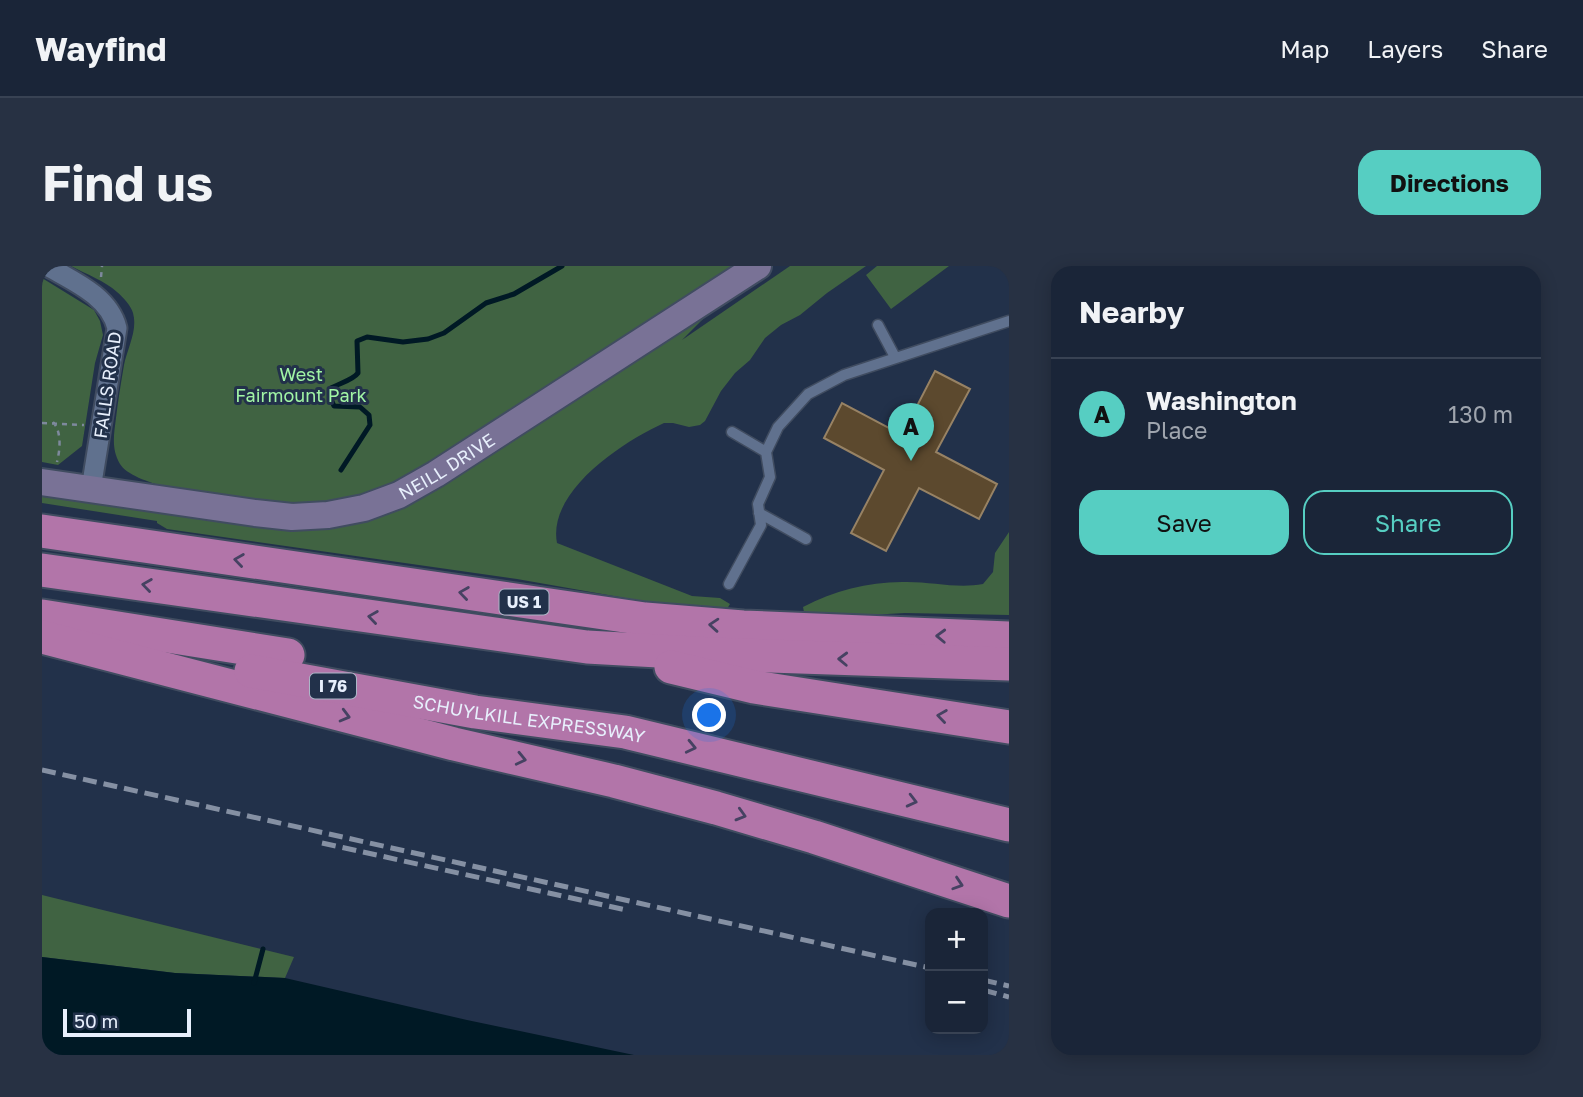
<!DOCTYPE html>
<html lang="en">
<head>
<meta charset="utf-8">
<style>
  :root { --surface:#1a2538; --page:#273143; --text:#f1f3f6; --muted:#9fa5ae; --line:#384253; --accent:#56cec2 }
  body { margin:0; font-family:"Golos Text",sans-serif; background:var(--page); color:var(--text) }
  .controls { position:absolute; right:21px; bottom:21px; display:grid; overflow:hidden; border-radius:14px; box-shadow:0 4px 18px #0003 }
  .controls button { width:63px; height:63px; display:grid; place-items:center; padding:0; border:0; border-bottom:2px solid var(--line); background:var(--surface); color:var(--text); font:35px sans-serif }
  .scale { position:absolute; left:21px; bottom:18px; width:128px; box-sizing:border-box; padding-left:7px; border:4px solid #e7effc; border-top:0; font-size:19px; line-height:24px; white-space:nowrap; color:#e7effc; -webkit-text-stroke:5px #22314a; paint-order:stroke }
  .you { position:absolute; left:668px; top:450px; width:24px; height:24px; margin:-18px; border:5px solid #fff; border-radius:50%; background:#1a73e8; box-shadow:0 0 0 10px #1a73e833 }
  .badge { display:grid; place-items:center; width:46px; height:46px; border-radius:50%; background:var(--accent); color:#111; font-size:23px; font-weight:700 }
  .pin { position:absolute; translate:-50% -58px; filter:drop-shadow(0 2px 4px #0008) }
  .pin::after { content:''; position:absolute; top:37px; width:24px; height:21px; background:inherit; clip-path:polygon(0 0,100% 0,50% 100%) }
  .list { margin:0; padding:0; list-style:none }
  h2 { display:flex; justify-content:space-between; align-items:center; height:91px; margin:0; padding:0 28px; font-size:30px }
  h2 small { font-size:23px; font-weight:400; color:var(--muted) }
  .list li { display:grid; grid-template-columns:46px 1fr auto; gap:21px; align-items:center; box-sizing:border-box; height:112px; padding:0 28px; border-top:2px solid var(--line) }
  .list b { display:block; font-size:26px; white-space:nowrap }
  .list p { margin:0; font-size:23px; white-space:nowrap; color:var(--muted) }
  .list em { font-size:23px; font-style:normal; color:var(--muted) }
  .actions { display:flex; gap:14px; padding:21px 28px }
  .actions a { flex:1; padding:16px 0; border:2px solid var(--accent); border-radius:21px; text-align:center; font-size:24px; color:var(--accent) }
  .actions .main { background:var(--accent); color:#111 }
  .map { position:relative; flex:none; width:967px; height:789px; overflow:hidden; border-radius:21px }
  header { display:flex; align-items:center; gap:42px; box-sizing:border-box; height:98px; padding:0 35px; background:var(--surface); border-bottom:2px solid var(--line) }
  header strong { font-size:33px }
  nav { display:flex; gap:38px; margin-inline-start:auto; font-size:24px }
  .intro { display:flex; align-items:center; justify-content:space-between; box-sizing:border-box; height:168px; padding:0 42px }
  h1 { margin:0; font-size:49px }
  .button { padding:18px 32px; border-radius:21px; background:var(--accent); color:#111; font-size:24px; font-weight:700 }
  main { display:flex; gap:42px; padding:0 42px }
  aside { flex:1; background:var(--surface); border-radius:21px; box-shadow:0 4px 18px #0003 }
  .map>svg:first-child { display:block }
  .green { fill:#406342 }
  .water { fill:#001925 }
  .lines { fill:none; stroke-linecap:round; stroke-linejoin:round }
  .stream { stroke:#001925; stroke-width:5 }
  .building { fill:#5c492e; stroke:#978264; stroke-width:2 }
  .service-casing { stroke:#404c60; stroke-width:13 }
  .minor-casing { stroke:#404c60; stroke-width:23 }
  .secondary-casing { stroke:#404c60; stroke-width:30 }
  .motorway-casing { stroke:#404c60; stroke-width:37 }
  .path { stroke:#7e899d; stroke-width:2.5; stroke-dasharray:5 5; stroke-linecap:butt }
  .service { stroke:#60718e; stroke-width:10 }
  .minor { stroke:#60718e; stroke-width:19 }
  .secondary { stroke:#797296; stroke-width:26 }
  .motorway { stroke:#b275a9; stroke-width:33 }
  .rail { stroke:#8590a3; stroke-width:5; stroke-dasharray:14 7; stroke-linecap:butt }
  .oneway { stroke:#464262 }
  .labels { text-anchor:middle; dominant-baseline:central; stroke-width:6; stroke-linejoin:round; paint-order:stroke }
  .shield { fill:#22314a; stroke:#acb6c7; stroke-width:2 }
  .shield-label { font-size:16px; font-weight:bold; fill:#e7effc }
  .park-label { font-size:18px; fill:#a1f5a5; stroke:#22314a }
  .street-label { font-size:18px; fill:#e7effc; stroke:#22314a }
</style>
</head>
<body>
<header>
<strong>Wayfind</strong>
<nav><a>Map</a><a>Layers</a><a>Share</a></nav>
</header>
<div class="intro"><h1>Find us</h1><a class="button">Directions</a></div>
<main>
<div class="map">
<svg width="967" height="789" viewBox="0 0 967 789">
  <rect width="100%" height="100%" fill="#22314a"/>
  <path class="green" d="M29,0H694L358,216C333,227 305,237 277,238C241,241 96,228 78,198C69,183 72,168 74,152C76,134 79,117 82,99C85,83 96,64 91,47C89,40 81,31 75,26C63,15 44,8 29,0Z
    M748,0H824L785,27L758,49L739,59L723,72L708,94L693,107L679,125L663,155L658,159L647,161L631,157H622C582,175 505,225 515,277L650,330L678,332L688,338L685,343L617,338L475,313L125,263L115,257V255L0,237V229L237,261L331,253L377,234L665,49L640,74Z
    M835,0H907L849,43L824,9Z
    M0,12L52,44L58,55L61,69L53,97L40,180L16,199L0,196Z
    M967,266V349L863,347L774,352L762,346L761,341C792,325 825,316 860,316C888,315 914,323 941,318L951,306L953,287Z
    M0,629L252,691L243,712L133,707L0,691Z"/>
  <path class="water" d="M0,691L133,707L243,712L425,754L592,789H0Z"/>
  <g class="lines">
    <path class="stream" d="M299,204L328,159L327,149L318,141L292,140L288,131L289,122C298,117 311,114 316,107L315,75L325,71L361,76L386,73L402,67L444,37L472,28L520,0
      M212,717L221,683"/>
  </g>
  <path class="building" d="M893,105L928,123L894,186L955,218L937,253L877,222L844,285L809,267L842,204L782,172L800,137L860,169Z"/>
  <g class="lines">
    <g class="service-casing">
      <path id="service" d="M836,59L853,91
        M690,166L724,186
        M717,247L764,273
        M687,318L719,259L716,238L728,211L724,186L736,161L766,128L802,109L967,55"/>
    </g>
    <g class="minor-casing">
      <path id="minor" d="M5,0C31,15 67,30 75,62L49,223"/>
    </g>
    <g class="secondary-casing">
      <g id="secondary">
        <path id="s1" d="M0,216L213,247L250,251L286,249L322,242L357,229L394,208L716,0"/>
      </g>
    </g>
    <g class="motorway-casing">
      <g id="motorway">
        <path d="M0,265L603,353L701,361L967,372"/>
        <path d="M0,304L545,381L670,388L967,398"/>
        <path d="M0,350L246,389"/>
        <path d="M0,371L412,478L572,515L674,542L772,571L967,635"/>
        <path d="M629,401L712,421L967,461"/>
        <path id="s2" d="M209,405L433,446L583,466L967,559"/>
      </g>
    </g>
    <path class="path" d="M59,11L60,0
      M11,156C20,166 18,184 15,196
      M0,157L42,159"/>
    <use href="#service" class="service"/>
    <use href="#minor" class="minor"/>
    <use href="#secondary" class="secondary"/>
    <use href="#motorway" class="motorway"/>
    <path class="rail" d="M0,504L888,702
      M280,577L584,644
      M941,714L967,720
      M941,724L967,731"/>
  </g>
  <defs><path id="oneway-chevron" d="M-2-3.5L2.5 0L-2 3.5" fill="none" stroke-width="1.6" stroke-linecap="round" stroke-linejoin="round" transform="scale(1.75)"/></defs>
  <g class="oneway">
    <use href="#oneway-chevron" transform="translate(197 294) rotate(-172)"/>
    <use href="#oneway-chevron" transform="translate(105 319) rotate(-172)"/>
    <use href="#oneway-chevron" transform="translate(422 327) rotate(-172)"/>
    <use href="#oneway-chevron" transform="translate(331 351) rotate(-172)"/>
    <use href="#oneway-chevron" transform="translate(672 359) rotate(-176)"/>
    <use href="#oneway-chevron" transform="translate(899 370) rotate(-178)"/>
    <use href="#oneway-chevron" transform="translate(801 393) rotate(-178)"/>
    <use href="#oneway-chevron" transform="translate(303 450) rotate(15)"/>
    <use href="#oneway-chevron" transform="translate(900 450) rotate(-172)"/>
    <use href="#oneway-chevron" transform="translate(649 481) rotate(13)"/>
    <use href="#oneway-chevron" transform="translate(479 493) rotate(13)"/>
    <use href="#oneway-chevron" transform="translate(870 535) rotate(14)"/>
    <use href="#oneway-chevron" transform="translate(699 549) rotate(16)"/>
    <use href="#oneway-chevron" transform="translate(916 618) rotate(18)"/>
  </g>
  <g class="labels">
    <g class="shield">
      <rect x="457.5" y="323.5" width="49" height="25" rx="5"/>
      <rect x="268" y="407.5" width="46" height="25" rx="5"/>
    </g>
    <g class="shield-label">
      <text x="482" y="336">US 1</text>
      <text x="291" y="420">I 76</text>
    </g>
    <g class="park-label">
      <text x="259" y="108">West<tspan x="259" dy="21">Fairmount Park</tspan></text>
    </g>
    <g class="street-label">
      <text transform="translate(65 119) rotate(-82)">FALLS ROAD</text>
      <text stroke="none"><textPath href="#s1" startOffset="418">NEILL DRIVE</textPath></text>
      <text stroke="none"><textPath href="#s2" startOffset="282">SCHUYLKILL EXPRESSWAY</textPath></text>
    </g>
  </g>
</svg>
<div class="controls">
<button>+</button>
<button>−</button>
</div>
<div class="scale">50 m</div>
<div class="you"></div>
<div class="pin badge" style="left:869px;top:195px">A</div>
</div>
<aside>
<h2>Nearby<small></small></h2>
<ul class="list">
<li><span class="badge">A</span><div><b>Washington</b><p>Place</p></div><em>130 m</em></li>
</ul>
<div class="actions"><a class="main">Save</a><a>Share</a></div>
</aside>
</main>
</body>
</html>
